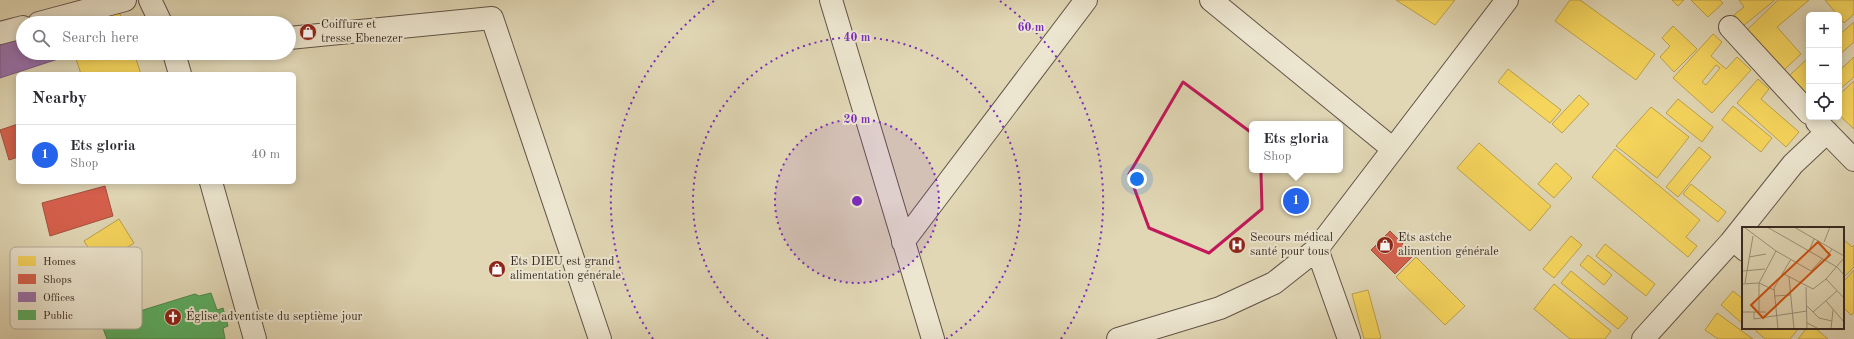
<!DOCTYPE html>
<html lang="en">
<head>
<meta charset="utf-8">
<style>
  :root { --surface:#fff; --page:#f2f2f3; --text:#2b2b33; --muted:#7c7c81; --line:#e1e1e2; --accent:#2563eb }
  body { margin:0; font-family:"Old Standard TT",serif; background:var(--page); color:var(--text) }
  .controls { position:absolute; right:12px; top:12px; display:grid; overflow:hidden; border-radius:6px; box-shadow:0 2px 10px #0003 }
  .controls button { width:36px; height:36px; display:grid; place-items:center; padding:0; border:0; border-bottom:1px solid var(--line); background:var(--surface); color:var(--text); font:20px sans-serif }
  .you { position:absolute; left:1137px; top:179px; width:14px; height:14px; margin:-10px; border:3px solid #fff; border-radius:50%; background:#1a73e8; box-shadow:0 0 0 6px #1a73e833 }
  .badge { display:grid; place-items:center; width:26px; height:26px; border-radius:50%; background:var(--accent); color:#fff; font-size:13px; font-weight:700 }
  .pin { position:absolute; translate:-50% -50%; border:2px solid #fff; box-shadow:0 1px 4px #0006 }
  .popup { position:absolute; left:1249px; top:121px; width:94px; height:52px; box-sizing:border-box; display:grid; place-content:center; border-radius:6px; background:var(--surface); filter:drop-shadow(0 1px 3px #0005); font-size:13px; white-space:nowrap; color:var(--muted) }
  .popup b { font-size:15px; color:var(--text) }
  .popup::after { content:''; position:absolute; left:50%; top:100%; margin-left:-8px; border:8px solid transparent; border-top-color:var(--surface) }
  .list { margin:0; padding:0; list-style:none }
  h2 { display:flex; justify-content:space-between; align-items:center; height:52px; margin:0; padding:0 16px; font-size:17px }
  h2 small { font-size:13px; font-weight:400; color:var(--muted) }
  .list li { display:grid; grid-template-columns:26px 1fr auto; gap:12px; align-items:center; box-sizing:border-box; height:60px; padding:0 16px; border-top:1px solid var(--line) }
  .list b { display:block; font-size:15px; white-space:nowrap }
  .list p { margin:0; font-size:13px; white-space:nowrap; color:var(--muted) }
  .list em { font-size:13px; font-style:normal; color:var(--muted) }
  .icon { flex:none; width:22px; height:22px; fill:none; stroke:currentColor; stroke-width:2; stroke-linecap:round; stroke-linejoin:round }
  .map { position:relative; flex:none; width:1854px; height:339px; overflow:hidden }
  .search { position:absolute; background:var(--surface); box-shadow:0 2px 10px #0003; left:16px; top:16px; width:280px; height:44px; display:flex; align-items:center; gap:10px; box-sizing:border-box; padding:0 14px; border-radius:22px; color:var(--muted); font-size:15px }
  .panel { position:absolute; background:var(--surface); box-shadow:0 2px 10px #0003; left:16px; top:72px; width:280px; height:112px; border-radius:6px }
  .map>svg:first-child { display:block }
  .homes { fill:#f6d55c; stroke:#bca14b; fill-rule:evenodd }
  .shops { fill:#d6604d; stroke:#a64f40 }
  .offices { fill:#9970ab; stroke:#7b5a82 }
  .public { fill:#5aae61; stroke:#4f864e }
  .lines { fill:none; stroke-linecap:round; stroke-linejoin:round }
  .lane-casing { stroke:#615447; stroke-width:15 }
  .street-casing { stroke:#615447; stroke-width:24 }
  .lane { stroke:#ece5cf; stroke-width:13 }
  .street { stroke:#ece5cf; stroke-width:22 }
  .marked { fill:none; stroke:#c2185b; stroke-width:3; stroke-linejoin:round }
  .ring { fill:none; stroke:#7b2cbf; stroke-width:2; stroke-dasharray:2 4 }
  .labels { text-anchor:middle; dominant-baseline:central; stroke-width:4; stroke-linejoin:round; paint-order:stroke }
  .poi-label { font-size:12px; fill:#362822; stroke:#ece5cf; text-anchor:start }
  .inset-road { fill:none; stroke:#9d917a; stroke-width:1 }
  .view { fill:#cd520f; fill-opacity:0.15; stroke:#cd520f; stroke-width:2 }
  .inset-edge { fill:none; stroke:#362822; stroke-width:2 }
  .key { fill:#ece5cf; stroke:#b5ac9b; stroke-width:1 }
  .key-label { font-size:11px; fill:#362822 }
  .centre { fill:#7b2cbf; stroke:#ece5cf; stroke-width:2 }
  .ring-label { font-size:12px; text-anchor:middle; font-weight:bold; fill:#7b2cbf; stroke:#ece5cf; stroke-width:4; stroke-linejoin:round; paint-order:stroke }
</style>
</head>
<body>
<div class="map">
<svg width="1854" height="339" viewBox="0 0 1854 339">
  <rect width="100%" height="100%" fill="#e1d7b5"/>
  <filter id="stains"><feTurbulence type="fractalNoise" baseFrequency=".005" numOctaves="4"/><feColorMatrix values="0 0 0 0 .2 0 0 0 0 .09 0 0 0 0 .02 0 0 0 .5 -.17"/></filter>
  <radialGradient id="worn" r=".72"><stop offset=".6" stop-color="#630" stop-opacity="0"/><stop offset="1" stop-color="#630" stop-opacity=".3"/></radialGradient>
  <path class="homes" d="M1396,0H1455L1435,25Z
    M1570,0H1580L1655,54L1636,80L1555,21Z
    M1672,0H1684L1678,6Z
    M1691,0H1720L1723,3L1708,17Z
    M1739,0H1775L1743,26L1734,15L1744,7Z
    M1778,0H1809L1777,27L1801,54L1783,71L1745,32Z
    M1825,0H1854V14L1844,23Z
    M119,11L123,23H84Z
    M1854,22V42L1839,55V35Z
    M1673,26L1697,49L1674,72L1660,57L1670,46L1662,38Z
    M1713,34L1722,42L1711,56L1726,69L1737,57L1751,70L1712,113L1673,78ZM1716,65L1720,68L1706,85L1702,82Z
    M74,53H134L141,74H81Z
    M1854,57V77L1839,90V71Z
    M1806,60L1809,63V96L1789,76Z
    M1508,69L1561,110L1550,123L1498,82Z
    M1758,79L1769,89L1761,99L1799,132L1786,147L1737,103Z
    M1854,81V129L1839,115V92L1841,93Z
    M1579,95L1589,104L1562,133L1552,124Z
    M1678,99L1713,127L1702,142L1666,113Z
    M1733,106L1772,138L1761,152L1722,120Z
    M1651,107L1689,137L1657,178L1616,146Z
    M1479,143L1551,206L1530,231L1457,168Z
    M1699,147L1711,157L1678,197L1666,187Z
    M1615,149L1700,220L1686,237L1697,246L1688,257L1592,177Z
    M1556,163L1572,178L1554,198L1538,184Z
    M1691,184L1726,212L1718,222L1683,194Z
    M119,219L134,243L99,265L84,241Z
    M1571,236L1582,245L1554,278L1543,269Z
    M1843,239L1852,247L1854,245V267L1843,278Z
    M1605,244L1655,284L1646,296L1596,256Z
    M1588,255L1612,275L1604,285L1580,265Z
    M1416,257L1465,306L1445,325L1396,277Z
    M1854,270V313L1851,315L1843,307V282Z
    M1571,271L1628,318L1618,329L1561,283Z
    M1554,284L1611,331L1605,339H1570L1534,309Z
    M1368,290L1381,338L1378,339H1364L1352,294Z
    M1733,291L1743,299V324L1721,305Z
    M1717,313L1753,339H1718L1705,330Z
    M1758,328H1799L1790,339H1765L1756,331Z
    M1807,328H1815L1828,339H1798Z"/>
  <path class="shops" d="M18,124V157L9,160L0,130Z
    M105,186L113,216L50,236L42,203Z
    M1390,231L1414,255L1395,274L1371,250Z"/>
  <path class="offices" d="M23,36V53H63L64,57L0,78V43Z"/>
  <path class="public" d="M211,293L217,310L223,308L228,326L223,328L225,339H107L101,323L195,294L199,296Z"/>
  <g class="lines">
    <g class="lane-casing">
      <path id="lane" d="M1730,243L1743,254"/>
    </g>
    <g class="street-casing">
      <path id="street" d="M150,0L161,23
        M831,0L933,339
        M1211,0L1393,149
        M39,23L125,0
        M1730,27L1809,113
        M0,33L23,27
        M289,38L492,18L600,339
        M174,53L180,74
        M1817,122L1854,160
        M211,182L255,339
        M903,242L1086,0
        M1317,249L1349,339
        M1118,339L1220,308L1274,283L1317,249L1507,0
        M1643,339L1730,243L1793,164L1827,132"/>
    </g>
    <use href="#lane" class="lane"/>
    <use href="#street" class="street"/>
  </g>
  <path class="marked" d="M1183,82L1260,139L1262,209L1209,253L1149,228L1129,174Z"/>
  <circle cx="857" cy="201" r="82" fill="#7b2cbf" fill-opacity=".12"/>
  <g class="ring">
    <circle cx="857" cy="201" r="82"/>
    <path d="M768 339A164 164 0 1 1 946 339"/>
    <path d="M653 339A246 246 0 0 1 714 1M1000 1A246 246 0 0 1 1061 339"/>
  </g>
  <defs>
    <g id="shop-disc" transform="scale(0.9)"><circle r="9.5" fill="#8f2418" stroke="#ece5cf"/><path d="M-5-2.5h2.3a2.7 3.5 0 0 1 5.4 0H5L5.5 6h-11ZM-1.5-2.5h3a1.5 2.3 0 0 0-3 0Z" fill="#fff"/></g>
    <g id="hospital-disc" transform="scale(0.9)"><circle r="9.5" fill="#8f2418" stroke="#ece5cf"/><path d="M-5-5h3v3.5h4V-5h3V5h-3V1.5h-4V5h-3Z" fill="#fff"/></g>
    <g id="church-disc" transform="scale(0.9)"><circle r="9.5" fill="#8f2418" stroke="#ece5cf"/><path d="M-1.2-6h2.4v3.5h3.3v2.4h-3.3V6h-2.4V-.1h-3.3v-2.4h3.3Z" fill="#fff"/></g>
  </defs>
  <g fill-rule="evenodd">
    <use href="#shop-disc" x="308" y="32"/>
    <use href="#hospital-disc" x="1237" y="245"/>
    <use href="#shop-disc" x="1385" y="245"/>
    <use href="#shop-disc" x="497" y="269"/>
    <use href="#church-disc" x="173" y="317"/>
  </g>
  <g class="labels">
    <g class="poi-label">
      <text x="321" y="25">Coiffure et<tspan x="321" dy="14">tresse Ebenezer</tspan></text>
      <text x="1250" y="238">Secours médical<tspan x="1250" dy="14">santé pour tous</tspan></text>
      <text x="1398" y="238">Ets astche<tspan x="1398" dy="14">alimention générale</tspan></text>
      <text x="510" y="262">Ets DIEU est grand<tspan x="510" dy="14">alimentation générale</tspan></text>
      <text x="186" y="317">Église adventiste du septième jour</text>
    </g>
  </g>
  <g transform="translate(1742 227)">
    <rect width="102" height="102" fill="#e1d7b5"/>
    <path class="inset-road" d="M2,0L34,24L69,44L80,32M25,0L95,40L102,48M52,0L102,29M82,15L88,0M67,24L72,12M7,30L24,27M83,33L90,22M1,44L23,42M40,46L71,62L84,52L102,31M47,50L52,102M84,52L102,71M3,56L11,9M0,57L17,56L32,63M64,60L65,102M32,69L49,68M84,74L102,95M65,79L77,91L90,94M0,85H24M12,85V92L65,84M17,85V56L34,24M71,85L95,64M65,96L77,102M36,102L32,61L49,32M89,102L91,83"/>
    <path class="view" d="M76,15L88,28L21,91L9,78Z"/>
    <rect width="102" height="102" class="inset-edge"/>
  </g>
  <rect x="10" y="247" width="132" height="82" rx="6" class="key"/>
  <rect x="18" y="256" width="18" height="10" fill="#f6d55c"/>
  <rect x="18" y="274" width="18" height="10" fill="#d6604d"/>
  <rect x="18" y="292" width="18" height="10" fill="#9970ab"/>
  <rect x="18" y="310" width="18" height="10" fill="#5aae61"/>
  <g class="key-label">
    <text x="43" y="265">Homes</text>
    <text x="43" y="283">Shops</text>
    <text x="43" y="301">Offices</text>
    <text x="43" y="319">Public</text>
  </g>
  <circle cx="857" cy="201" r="6" class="centre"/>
  <g class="ring-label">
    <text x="1031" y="31">60 m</text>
    <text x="857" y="41">40 m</text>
    <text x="857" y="123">20 m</text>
  </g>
  <rect width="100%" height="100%" filter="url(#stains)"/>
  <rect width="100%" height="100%" fill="url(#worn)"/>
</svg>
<div class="controls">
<button>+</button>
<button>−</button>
<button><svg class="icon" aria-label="locate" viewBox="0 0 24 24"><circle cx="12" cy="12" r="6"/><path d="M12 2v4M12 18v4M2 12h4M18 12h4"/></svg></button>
</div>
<div class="you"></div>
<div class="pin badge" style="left:1296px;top:201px">1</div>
<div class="popup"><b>Ets gloria</b>Shop</div>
<div class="search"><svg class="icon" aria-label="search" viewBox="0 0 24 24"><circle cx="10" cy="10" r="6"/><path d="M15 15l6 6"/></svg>Search here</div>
<section class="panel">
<h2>Nearby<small></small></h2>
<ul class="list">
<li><span class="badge">1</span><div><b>Ets gloria</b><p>Shop</p></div><em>40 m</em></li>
</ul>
</section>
</div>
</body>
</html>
